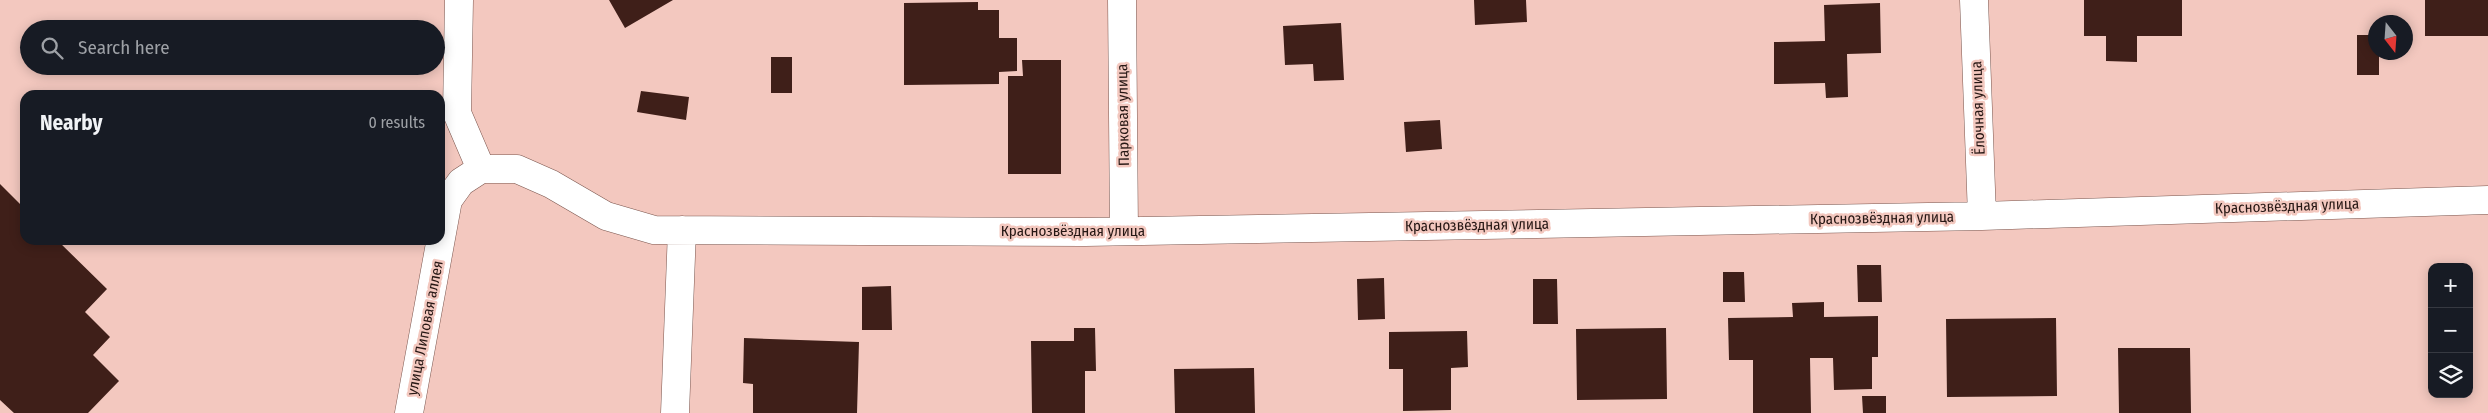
<!DOCTYPE html>
<html lang="en">
<head>
<meta charset="utf-8">
<style>
  :root { --surface:#171b24; --page:#20242c; --text:#f1f3f6; --muted:#9ea1a6; --line:#363941 }
  body { margin:0; font-family:"Fira Sans Condensed",sans-serif; background:var(--page); color:var(--text) }
  .controls { position:absolute; right:15px; bottom:15px; display:grid; overflow:hidden; border-radius:10px; box-shadow:0 2px 12px #0003 }
  .controls button { width:45px; height:45px; display:grid; place-items:center; padding:0; border:0; border-bottom:1px solid var(--line); background:var(--surface); color:var(--text); font:25px sans-serif }
  .compass { position:absolute; left:2368px; top:15px; width:45px; height:45px; border-radius:50%; background:var(--surface); box-shadow:0 2px 12px #0003; rotate:163deg }
  .list { margin:0; padding:0; list-style:none }
  h2 { display:flex; justify-content:space-between; align-items:center; height:65px; margin:0; padding:0 20px; font-size:21px }
  h2 small { font-size:16px; font-weight:400; color:var(--muted) }
  .icon { flex:none; width:28px; height:28px; fill:none; stroke:currentColor; stroke-width:2; stroke-linecap:round; stroke-linejoin:round }
  .map { position:relative; flex:none; width:2488px; height:413px; overflow:hidden }
  .search { position:absolute; background:var(--surface); box-shadow:0 2px 12px #0003; left:20px; top:20px; width:425px; height:55px; display:flex; align-items:center; gap:12px; box-sizing:border-box; padding:0 18px; border-radius:28px; color:var(--muted); font-size:19px }
  .panel { position:absolute; background:var(--surface); box-shadow:0 2px 12px #0003; left:20px; top:90px; width:425px; height:155px; border-radius:15px }
  .map>svg:first-child { display:block }
  .building { fill:#3f1f19 }
  .lines { fill:none; stroke-linecap:round; stroke-linejoin:round }
  .minor-casing { stroke:#7b564e; stroke-width:29 }
  .minor { stroke:#fff; stroke-width:28 }
  .labels { text-anchor:middle; dominant-baseline:central; stroke-width:5; stroke-linejoin:round; paint-order:stroke }
  .street-label { font-size:15px; fill:#261714; stroke:#f3c8bf }
</style>
</head>
<body>
<div class="map">
<svg width="2488" height="413" viewBox="0 0 2488 413">
  <rect width="100%" height="100%" fill="#f3c8bf"/>
  <path class="building" d="M609,0H673L625,28Z
    M1474,0H1526L1527,22L1475,25Z
    M2084,0H2182V36H2137V62L2106,61V36H2084Z
    M2425,0H2488V36H2425Z
    M978,2V10H999V38H1017V71L999,72V84L904,85V3Z
    M1880,3L1881,53L1847,54L1848,97L1826,98L1825,83L1774,84V42L1825,41L1824,5Z
    M1341,23L1344,80L1314,81L1313,64L1285,65L1283,26Z
    M2357,35H2376V52H2379V75H2357Z
    M771,57H792V93H771Z
    M1022,60H1061V174H1008V76H1023Z
    M641,91L689,97L686,120L637,112Z
    M1440,120L1442,149L1406,152L1404,122Z
    M0,184L25,209V240H57L107,289L85,312L110,337L93,355L119,381L88,413H14L0,400Z
    M1857,265H1881L1882,302H1858Z
    M1723,272H1744L1745,302H1723Z
    M1384,278L1385,319L1358,320L1357,279Z
    M1533,279H1557L1558,324H1533Z
    M891,286L892,330H862V287Z
    M1824,302V317L1878,316V357H1872V389L1834,390L1833,358H1810L1811,413H1753V360H1729L1728,318L1793,317L1792,303Z
    M2056,318L2057,396L1947,397L1946,319Z
    M1074,328H1095L1096,371H1085V413H1032L1031,341H1074Z
    M1666,328L1667,399L1577,400L1576,329Z
    M1467,331L1468,367L1451,368V410L1403,411V369H1389V332Z
    M744,338L859,342L857,413H753V384L743,383Z
    M2118,348H2190L2191,413H2119Z
    M1254,368L1255,413H1175L1174,369Z
    M1862,396H1886V413H1863Z"/>
  <g class="lines">
    <g class="minor-casing">
      <path id="minor" d="M459,0L457,113L481,169
        M1122,0L1124,231
        M1974,0L1982,216
        M481,169H517L551,184L606,216L654,230L1085,232L1982,216L2488,200
        M409,413L448,200L461,182L481,169
        M675,413L682,230"/>
    </g>
    <use href="#minor" class="minor"/>
  </g>
  <g class="labels">
    <g class="street-label">
      <text transform="translate(1978 108) rotate(-92)">Ёлочная улица</text>
      <text transform="translate(1123 115) rotate(-91)">Парковая улица</text>
      <text transform="translate(2287 206) rotate(-2)">Краснозвёздная улица</text>
      <text transform="translate(1882 218) rotate(-1)">Краснозвёздная улица</text>
      <text transform="translate(1477 225) rotate(-1)">Краснозвёздная улица</text>
      <text x="1073" y="231">Краснозвёздная улица</text>
      <text transform="translate(425 328) rotate(-79)">улица Липовая аллея</text>
    </g>
  </g>
</svg>
<div class="controls">
<button>+</button>
<button>−</button>
<button><svg class="icon" aria-label="layers" viewBox="0 0 24 24"><path d="M12 4l9 5-9 5-9-5zM3 14l9 5 9-5"/></svg></button>
</div>
<svg class="compass" viewBox="-18 -18 36 36"><path d="M0-13l5 13h-10z" fill="#e53935"/><path d="M0 13l5-13h-10z" fill="#9ea1a6"/></svg>
<div class="search"><svg class="icon" aria-label="search" viewBox="0 0 24 24"><circle cx="10" cy="10" r="6"/><path d="M15 15l6 6"/></svg>Search here</div>
<section class="panel">
<h2>Nearby<small>0 results</small></h2>
<ul class="list">
</ul>
</section>
</div>
</body>
</html>
